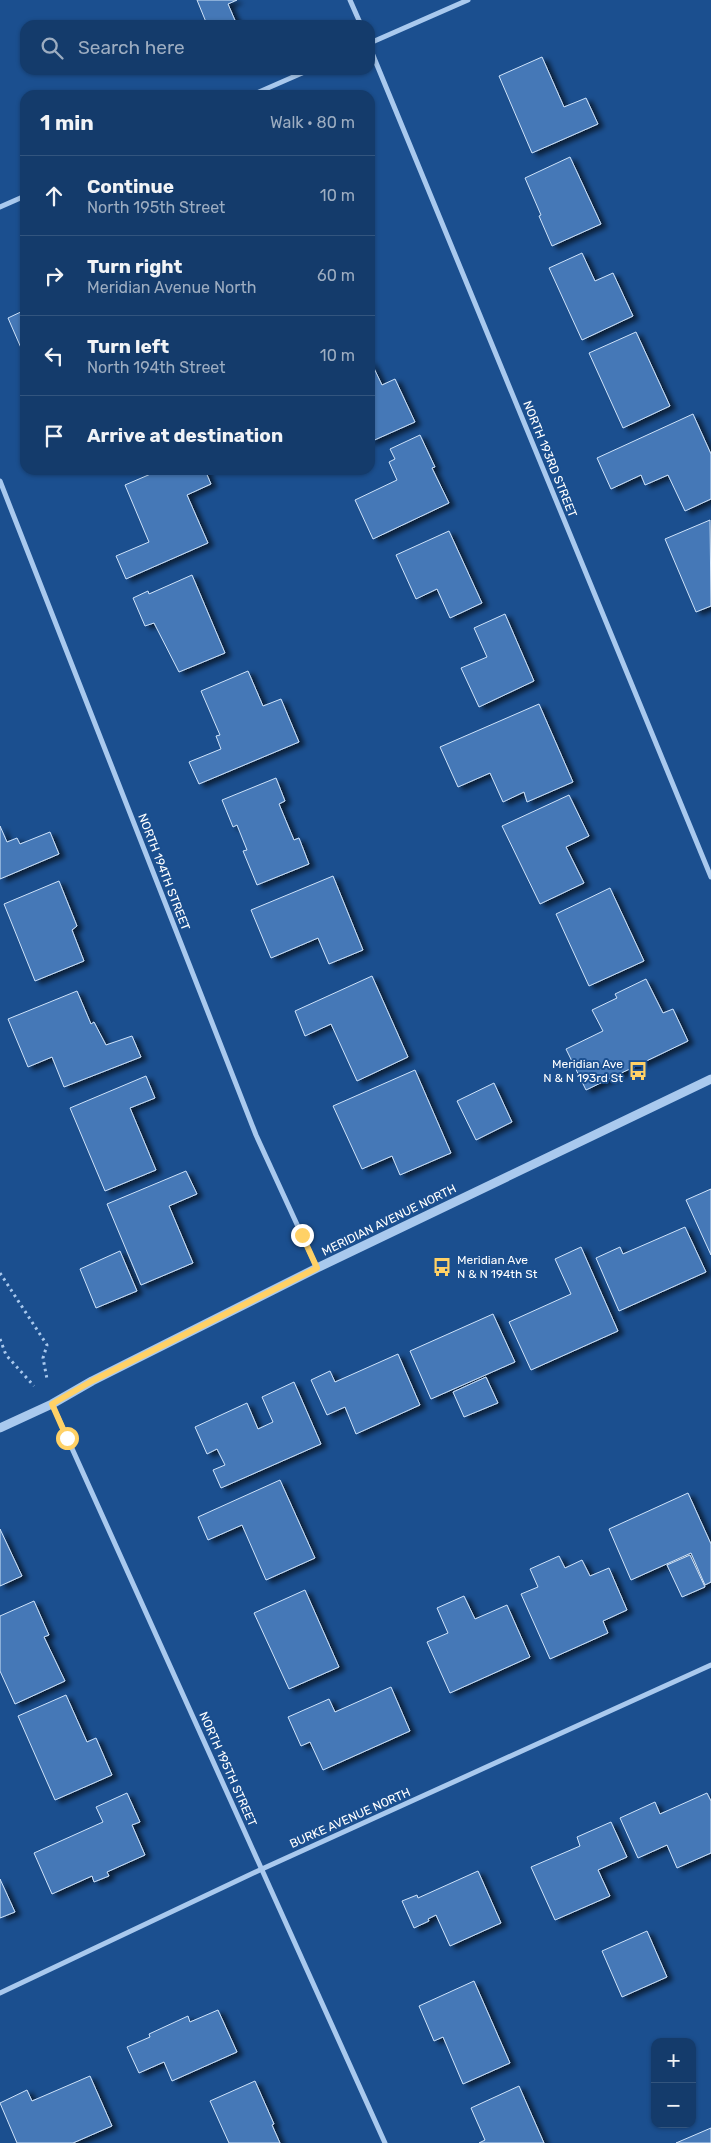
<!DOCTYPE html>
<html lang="en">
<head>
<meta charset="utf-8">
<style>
  :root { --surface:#143b6b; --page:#214673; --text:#f1f3f6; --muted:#9dadc1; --line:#33557e }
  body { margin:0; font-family:Rubik,sans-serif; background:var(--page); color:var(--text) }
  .controls { position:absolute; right:15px; bottom:15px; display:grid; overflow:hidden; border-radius:10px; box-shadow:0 1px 4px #0004 }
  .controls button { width:45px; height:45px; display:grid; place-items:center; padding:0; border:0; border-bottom:1px solid var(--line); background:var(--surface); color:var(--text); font:25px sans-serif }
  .stop { position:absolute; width:15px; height:15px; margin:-11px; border:4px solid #ffd166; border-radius:50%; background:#fff }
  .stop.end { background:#ffd166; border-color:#fff; box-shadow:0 1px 5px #0008 }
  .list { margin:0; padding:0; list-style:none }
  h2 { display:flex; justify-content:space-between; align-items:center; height:65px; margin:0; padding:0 20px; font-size:21px }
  h2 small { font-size:16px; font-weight:400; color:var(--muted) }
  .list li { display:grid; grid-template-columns:32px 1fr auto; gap:15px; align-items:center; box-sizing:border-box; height:80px; padding:0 20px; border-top:1px solid var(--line) }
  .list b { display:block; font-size:19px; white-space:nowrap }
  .list p { margin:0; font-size:16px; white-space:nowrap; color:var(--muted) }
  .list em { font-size:16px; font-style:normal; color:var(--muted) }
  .icon { flex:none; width:28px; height:28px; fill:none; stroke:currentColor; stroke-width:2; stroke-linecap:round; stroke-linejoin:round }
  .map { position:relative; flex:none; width:711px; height:2143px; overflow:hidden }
  .search { position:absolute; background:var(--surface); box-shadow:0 1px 4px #0004; left:20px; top:20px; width:355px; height:55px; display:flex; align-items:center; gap:12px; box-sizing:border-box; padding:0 18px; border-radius:15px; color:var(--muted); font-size:19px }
  .panel { position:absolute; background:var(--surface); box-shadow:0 1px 4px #0004; left:20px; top:90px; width:355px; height:385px; border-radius:15px }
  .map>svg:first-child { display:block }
  .building { fill:#4478b7; stroke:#cfe3fa; filter:url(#shadow) }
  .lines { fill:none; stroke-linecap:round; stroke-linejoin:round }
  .path { stroke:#a9c9ee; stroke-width:3; stroke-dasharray:2.5 4; stroke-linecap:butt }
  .minor { stroke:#a9c9ee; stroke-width:5 }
  .tertiary { stroke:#a9c9ee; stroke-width:9 }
  .route { stroke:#ffd166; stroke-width:6 }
  .labels { text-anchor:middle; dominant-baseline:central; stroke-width:4; stroke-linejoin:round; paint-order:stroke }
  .street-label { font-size:12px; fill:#fff; stroke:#1b4f8f }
  .poi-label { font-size:12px; fill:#fff; stroke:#1b4f8f; text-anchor:end }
</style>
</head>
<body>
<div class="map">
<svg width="711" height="2143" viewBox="0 0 711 2143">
  <defs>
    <filter id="shadow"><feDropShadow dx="5.5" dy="3" stdDeviation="2.5" flood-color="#0009"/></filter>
  </defs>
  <rect width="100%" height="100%" fill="#1b4f8f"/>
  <path class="building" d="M197,0H237L228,4L237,25H199L206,22Z
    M542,57L564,107L586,98L598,124L532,153L499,76Z
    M570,157L601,224L552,246L539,216L541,215L525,178Z
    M582,253L595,281L613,273L633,316L582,340L549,268Z
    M25,310V357L8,318Z
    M636,332L670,406L623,428L589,353Z
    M370,360L382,385L395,379L415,422L370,442Z
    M693,414L711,454V499L685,511L668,475L645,485L641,475L611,489L597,458Z
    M420,435L435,467L432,468L449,503L373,539L355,500L397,480L389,462L395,459L390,449Z
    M160,470H205L211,484L187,495L208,543L126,579L116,556L149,542L125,485Z
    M710,520L711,606L696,612L665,539Z
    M449,531L482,603L450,618L437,589L416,599L396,555Z
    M192,575L225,653L179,672L154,623L145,626L133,598L148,591L149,594Z
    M505,614L534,681L479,707L461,668L487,657L474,628Z
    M248,671L263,706L281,699L299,742L199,784L189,762L221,749L216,736L220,735L201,691Z
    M539,704L573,782L527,802L524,792L503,802L490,773L458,787L440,747Z
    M276,778L285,801L279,804L294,840L299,838L309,864L257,885L243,851L247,850L237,825L233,827L222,800Z
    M569,795L589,836L566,847L584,883L540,904L502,826Z
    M0,826L7,842L17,838L20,844L50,832L59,854L0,879Z
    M333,876L363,950L329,964L318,938L271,958L251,910Z
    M59,881L77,926L72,930L84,961L35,981L4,904Z
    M610,888L644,961L589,986L556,914Z
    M372,976L408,1057L357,1081L331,1024L305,1036L295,1011Z
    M646,979L663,1013L673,1009L688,1041L586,1090L566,1049L603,1031L592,1010L617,998L615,994Z
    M77,991L91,1024L94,1022L106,1045L132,1036L141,1057L64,1087L52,1057L28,1067L8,1019Z
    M415,1070L451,1153L400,1175L392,1156L362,1169L333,1106Z
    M146,1076L155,1098L130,1108L156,1170L105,1191L70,1108Z
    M494,1083L512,1122L476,1140L457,1101Z
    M186,1171L197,1194L169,1206L193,1263L141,1285L107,1204Z
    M711,1189V1255L686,1200Z
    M685,1227L706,1272L619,1311L596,1258L620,1247L623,1254Z
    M581,1247L618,1331L531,1370L509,1322L571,1294L555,1259Z
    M120,1251L137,1291L96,1308L80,1269Z
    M493,1314L515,1362L431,1399L410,1351Z
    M398,1354L420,1405L356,1434L345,1407L327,1415L311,1380L330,1371L335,1382Z
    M486,1377L498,1403L464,1417L453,1392Z
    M294,1382L321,1444L221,1488L213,1470L225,1465L217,1449L207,1454L195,1427L247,1403L258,1429L273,1422L262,1397Z
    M280,1480L315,1558L266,1580L242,1525L208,1540L198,1517Z
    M688,1493L711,1544V1582L705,1585L691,1553L631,1580L609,1529Z
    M0,1529L22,1576L0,1586Z
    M690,1555L705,1587L682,1597L667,1565Z
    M559,1556L565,1568L582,1560L590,1576L609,1568L627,1610L603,1621L608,1633L550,1659L521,1594L538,1587L530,1569Z
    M305,1590L339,1667L289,1689L254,1613Z
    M464,1596L475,1619L507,1605L530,1657L450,1693L427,1642L448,1633L437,1608Z
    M34,1601L49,1635L44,1637L65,1681L15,1704L0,1671V1616Z
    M391,1687L410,1731L323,1770L310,1742L301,1746L288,1717L329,1699L335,1712Z
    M66,1695L87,1742L96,1738L112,1775L55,1800L18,1716Z
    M127,1793L140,1822L132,1825L145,1855L107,1872L109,1876L94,1882L92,1876L52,1894L34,1853L103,1822L96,1807Z
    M707,1793L711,1801V1853L677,1868L667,1845L638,1858L620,1818L655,1802L660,1814Z
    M611,1822L627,1857L598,1870L610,1896L555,1920L531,1867L580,1846L577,1837Z
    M478,1871L501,1923L450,1946L436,1915L428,1919L429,1921L414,1928L402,1901L417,1895L418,1898Z
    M0,1879L15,1912L0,1918Z
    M647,1931L667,1977L622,1997L602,1951Z
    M474,1981L510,2063L463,2084L443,2037L434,2041L419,2006Z
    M218,2010L237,2052L172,2081L164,2062L139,2073L127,2047L150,2037L149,2034L188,2016L190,2022Z
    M90,2076L112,2126L73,2143H17L0,2103L27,2090L32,2101Z
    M255,2081L274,2124L272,2125L280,2143H229L210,2101Z
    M519,2086L544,2143H479L485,2140L471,2108Z
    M711,2128V2143H676Z"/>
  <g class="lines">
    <path class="path" d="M0,1273L47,1345L43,1358L47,1379
      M0,1339L6,1355L34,1386"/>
    <path class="minor" d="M350,0L361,25
      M370,43L468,0
      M370,48L711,877
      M252,95L309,70
      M0,207L25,196
      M0,481L256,1135L317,1268
      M52,1404L385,2143
      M0,1993L262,1869L711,1665"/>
    <path class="tertiary" d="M0,1428L52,1404L92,1381L317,1268L711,1079"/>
  </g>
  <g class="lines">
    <path class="route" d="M67,1438L52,1404L92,1381L317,1268L302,1235"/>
  </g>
  <defs>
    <g id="bus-bare" transform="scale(1.5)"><path d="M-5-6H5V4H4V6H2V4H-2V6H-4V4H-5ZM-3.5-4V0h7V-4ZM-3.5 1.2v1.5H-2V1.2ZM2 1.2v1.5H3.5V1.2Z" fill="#ffd166" stroke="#1b4f8f" stroke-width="2.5" paint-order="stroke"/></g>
  </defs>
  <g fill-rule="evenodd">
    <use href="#bus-bare" x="638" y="1071"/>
    <use href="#bus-bare" x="442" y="1267"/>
  </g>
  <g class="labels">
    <g class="street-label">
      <text transform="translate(550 459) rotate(68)">NORTH 193RD STREET</text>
      <text transform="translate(164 872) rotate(69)">NORTH 194TH STREET</text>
      <text transform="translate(389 1220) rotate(-26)">MERIDIAN AVENUE NORTH</text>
      <text transform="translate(228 1769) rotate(66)">NORTH 195TH STREET</text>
      <text transform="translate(350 1818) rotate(-24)">BURKE AVENUE NORTH</text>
    </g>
    <g class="poi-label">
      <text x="623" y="1064">Meridian Ave<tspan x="623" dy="14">N &amp; N 193rd St</tspan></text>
      <text x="457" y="1260" text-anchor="start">Meridian Ave<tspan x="457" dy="14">N &amp; N 194th St</tspan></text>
    </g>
  </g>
</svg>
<div class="controls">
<button>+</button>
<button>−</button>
</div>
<div class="stop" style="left:67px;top:1438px"></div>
<div class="stop end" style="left:302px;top:1235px"></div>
<div class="search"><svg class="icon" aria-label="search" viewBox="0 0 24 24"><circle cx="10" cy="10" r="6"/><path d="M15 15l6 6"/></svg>Search here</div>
<section class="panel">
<h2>1 min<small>Walk · 80 m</small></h2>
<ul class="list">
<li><svg class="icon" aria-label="ahead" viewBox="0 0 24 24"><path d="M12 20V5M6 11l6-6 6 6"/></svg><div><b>Continue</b><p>North 195th Street</p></div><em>10 m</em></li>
<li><svg class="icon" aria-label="right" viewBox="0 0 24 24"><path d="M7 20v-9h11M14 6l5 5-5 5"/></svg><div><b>Turn right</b><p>Meridian Avenue North</p></div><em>60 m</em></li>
<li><svg class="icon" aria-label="left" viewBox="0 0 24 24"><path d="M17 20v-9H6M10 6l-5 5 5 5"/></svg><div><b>Turn left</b><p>North 194th Street</p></div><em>10 m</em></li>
<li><svg class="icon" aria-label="arrive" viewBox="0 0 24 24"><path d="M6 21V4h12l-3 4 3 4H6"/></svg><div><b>Arrive at destination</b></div></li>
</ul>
</section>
</div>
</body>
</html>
